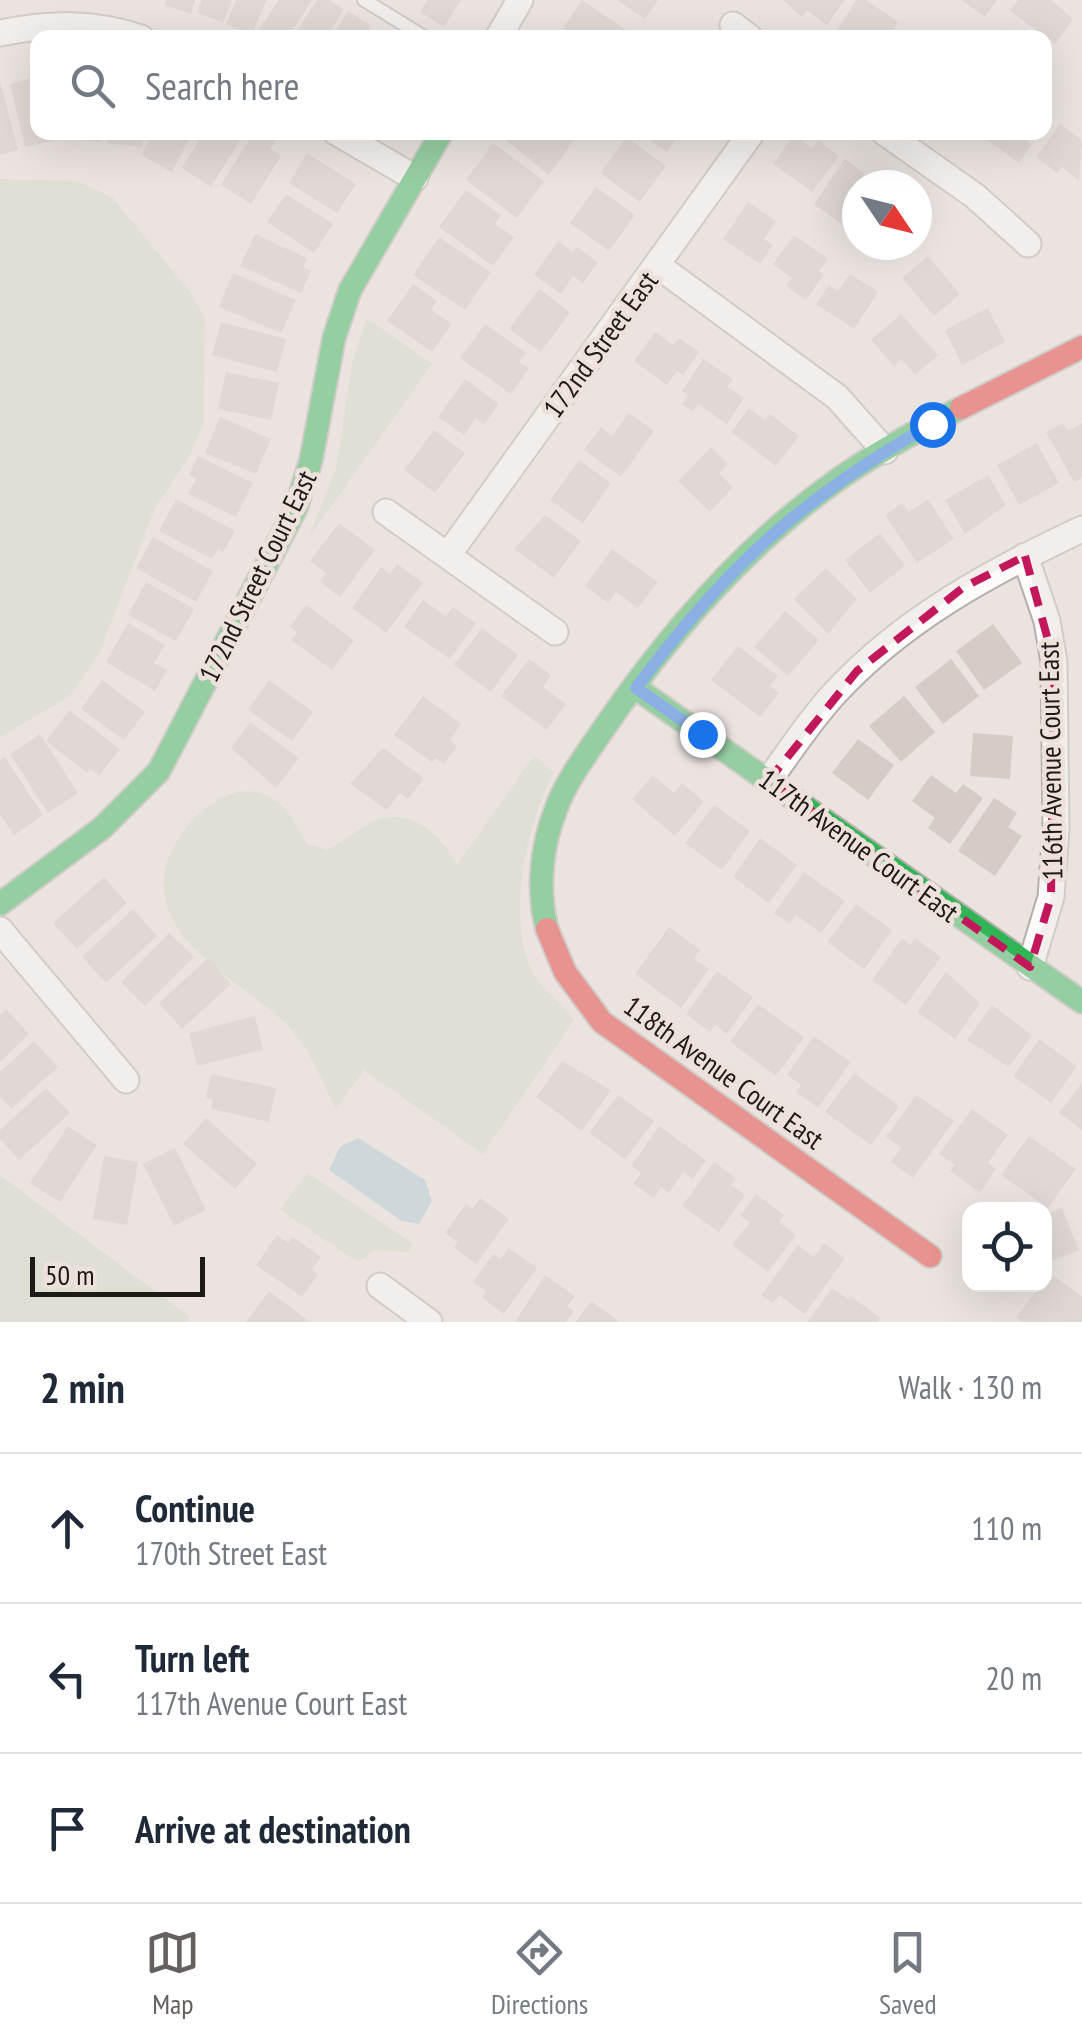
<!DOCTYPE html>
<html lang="en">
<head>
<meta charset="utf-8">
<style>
  :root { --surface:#fff; --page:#f2f2f3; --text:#1f2937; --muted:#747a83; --line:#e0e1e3; --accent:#65605e }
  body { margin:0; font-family:"PT Sans Narrow",sans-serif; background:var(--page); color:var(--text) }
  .controls { position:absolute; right:30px; bottom:30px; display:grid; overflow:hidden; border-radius:20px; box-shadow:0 10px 40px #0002 }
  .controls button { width:90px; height:90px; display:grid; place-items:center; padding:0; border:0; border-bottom:2px solid var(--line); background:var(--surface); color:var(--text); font:50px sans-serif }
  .compass { position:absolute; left:842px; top:170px; width:90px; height:90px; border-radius:50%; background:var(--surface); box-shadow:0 10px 40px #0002; rotate:125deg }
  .scale { position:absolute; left:30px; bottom:25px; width:175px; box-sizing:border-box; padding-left:10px; border:5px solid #1e1a18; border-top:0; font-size:28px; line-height:35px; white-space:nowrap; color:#1e1a18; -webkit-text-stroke:8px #eee1dc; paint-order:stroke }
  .stop { position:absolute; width:30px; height:30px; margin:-22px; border:8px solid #1a73e8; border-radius:50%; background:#fff }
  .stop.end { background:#1a73e8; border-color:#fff; box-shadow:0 2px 10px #0008 }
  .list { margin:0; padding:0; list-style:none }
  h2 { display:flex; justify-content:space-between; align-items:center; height:130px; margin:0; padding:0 40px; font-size:42px }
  h2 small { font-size:32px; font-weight:400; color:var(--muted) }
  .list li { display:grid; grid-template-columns:65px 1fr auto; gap:30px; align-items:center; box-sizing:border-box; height:150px; padding:0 40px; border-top:2px solid var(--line) }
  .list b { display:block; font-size:38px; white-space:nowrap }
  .list p { margin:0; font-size:32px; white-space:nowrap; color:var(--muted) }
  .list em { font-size:32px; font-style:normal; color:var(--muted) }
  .icon { flex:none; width:55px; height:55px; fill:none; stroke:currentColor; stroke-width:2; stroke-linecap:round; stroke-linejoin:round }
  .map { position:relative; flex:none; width:1082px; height:1322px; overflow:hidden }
  .search { position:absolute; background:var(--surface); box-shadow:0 10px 40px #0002; left:30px; right:30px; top:30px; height:110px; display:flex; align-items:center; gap:25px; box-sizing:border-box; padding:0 35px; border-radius:20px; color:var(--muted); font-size:38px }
  .sheet { height:580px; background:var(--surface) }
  nav { display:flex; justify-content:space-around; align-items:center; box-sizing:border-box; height:140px; border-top:2px solid var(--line); background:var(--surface); font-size:28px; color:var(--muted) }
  nav a { display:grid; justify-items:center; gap:5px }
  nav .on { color:var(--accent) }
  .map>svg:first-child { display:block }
  .green { fill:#d3d9c7 }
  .water { fill:#aecbd6 }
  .building { fill:#d5cbc7 }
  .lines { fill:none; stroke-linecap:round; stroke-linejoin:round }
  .lane-casing { stroke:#b5b0ad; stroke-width:16 }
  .street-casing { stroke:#b5b0ad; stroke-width:29 }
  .fast-casing { stroke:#b5b0ad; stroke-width:26 }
  .jam-casing { stroke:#b5b0ad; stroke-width:26 }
  .lane { stroke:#fcfbfa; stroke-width:12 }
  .street { stroke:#fcfbfa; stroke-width:25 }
  .fast { stroke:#30b455; stroke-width:22 }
  .jam { stroke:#e5322d; stroke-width:22 }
  .route { stroke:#1a73e8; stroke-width:12 }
  .marked { fill:none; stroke:#c2185b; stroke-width:8; stroke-dasharray:20 12; stroke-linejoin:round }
  .labels { text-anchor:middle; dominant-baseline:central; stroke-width:9; stroke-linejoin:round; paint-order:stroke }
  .street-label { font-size:28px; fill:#1e1a18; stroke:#eee1dc }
</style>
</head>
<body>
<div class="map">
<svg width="1082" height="1322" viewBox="0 0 1082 1322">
  <rect width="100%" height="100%" fill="#eae3e0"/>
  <path class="green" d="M0,179L76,181L112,197L190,292L205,318L204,422L190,455L155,508L99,654L70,696L0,737Z
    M367,318L432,364L308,539L336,469L352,364Z
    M534,756L554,772C526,823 502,930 538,981C547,993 563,1004 574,1020L483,1154L364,1070L336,1109C324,1086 313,1056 296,1035C258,988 173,958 164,892C157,847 216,776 263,794C286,803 296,824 307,844L327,850C341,844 370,820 382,818C418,811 443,839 457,865Z
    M308,1173L413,1244L408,1252L376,1250L358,1262L280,1210Z
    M0,1175L190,1317L186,1322H0Z"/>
  <path class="water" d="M358,1138L425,1180L432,1201L419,1224L402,1221L329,1170L340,1147Z"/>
  <path class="building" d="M166,0H195L191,14L164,5Z
    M202,0H232L223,23L197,12Z
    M236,0H267L251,36L226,24Z
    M279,0H312L287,38H253Z
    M317,0H329L344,9L326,38H293Z
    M427,0H461L444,27L420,12Z
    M582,0L637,38H577L563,28Z
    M617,0H658L645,19Z
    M783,0H845L827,25L807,10L802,17Z
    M856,0H866L898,22L887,38H832Z
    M961,0H997L985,17Z
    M1018,0H1051L1073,19L1055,44L1010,11Z
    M348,11L371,26L364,38H331Z
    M32,78L38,84V132H58L60,139L25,147L10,84Z
    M0,80L18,150L0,155Z
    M1060,124L1082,140L1079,181L1062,167L1057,173L1036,157Z
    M65,132H100L99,142L64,138Z
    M108,132H143L142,147L107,143Z
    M154,132H193L172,172L141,155Z
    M204,132H245L211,187L182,168Z
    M254,132L275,141L270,149L281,156L251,204L221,185Z
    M496,132H569L576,137L549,175Z
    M639,132H691L687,139L679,134L667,152Z
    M985,132H1026L1022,137L1032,144L1019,163L982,136Z
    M794,135L812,148L818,140L839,156L812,192L773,164Z
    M627,137L666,166L640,202L600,173Z
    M493,143L544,181L517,218L466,180Z
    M307,153L356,184L337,213L289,183Z
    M845,159L865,174L860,181L866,185H857L854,233L814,204Z
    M596,187L635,215L609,251L570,223Z
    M466,190L501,215L495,224L514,237L493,266L439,227Z
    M286,194L333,224L314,253L267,222Z
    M748,202L776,221L764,239L773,245L760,264L723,239Z
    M255,234L307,258L303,267L311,271L301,293L240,266Z
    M794,235L828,259L819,271L824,274L806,300L786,286L792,278L773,264Z
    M439,237L491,272L465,310L413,275Z
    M558,241L573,252L577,247L598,262L583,283L573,276L561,294L534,275Z
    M928,256L960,294L934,316L902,278Z
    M233,273L296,300L281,333L219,307Z
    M850,274L878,292L854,329L816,304L829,285L838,291Z
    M413,284L437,301L431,310L452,324L432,352L387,321Z
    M539,289L570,312L541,352L509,329Z
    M988,308L1005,342L962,365L945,330Z
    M901,314L938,355L915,375L901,359L894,366L871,340Z
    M221,322L286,339L277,372L212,355Z
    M485,324L526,353L519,362L529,368L511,394L460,358Z
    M655,332L673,345L679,338L699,352L683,375L677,371L667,385L634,361Z
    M703,359L733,379L727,387L744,398L727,424L698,404L693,411L682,404L688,395L682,391Z
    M226,372L279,383L271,420L218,409Z
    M465,379L499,404L484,425L476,418L464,435L438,417Z
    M749,408L765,420L770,414L799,436L776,466L731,432Z
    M629,413L654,431L621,477L584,450L601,427L612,436Z
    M220,417L271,439L256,474L205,453Z
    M1063,423L1068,431L1082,423V478L1074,482L1046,432Z
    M434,430L465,453L435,493L404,470Z
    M1037,443L1059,483L1019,505L997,465Z
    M711,447L728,464L719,473L733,487L710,512L678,481Z
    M198,456L253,483L236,517L188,494L196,479L189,475Z
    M579,460L611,483L583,523L550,500Z
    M988,475L1006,505L965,534L945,500Z
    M176,499L235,531L223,552L218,549L212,559L159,531Z
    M928,499L954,539L917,563L885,515L902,503L909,512Z
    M545,515L581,541L554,578L514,549Z
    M339,523L375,550L340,597L320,582L326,573L310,561Z
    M880,533L905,566L870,593L845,560Z
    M153,537L213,571L196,602L136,568Z
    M612,549L658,582L638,608L616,592L608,603L585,586Z
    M397,564L423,583L386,633L352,608L381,567L390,574Z
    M826,568L857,599L828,634L794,599Z
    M146,582L194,609L176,641L128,615Z
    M423,600L446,616L453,607L476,623L450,659L404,627Z
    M306,605L354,640L332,670L291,640L297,632L290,627Z
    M785,611L819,640L788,676L754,647Z
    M128,623L165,645L154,663L167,670L155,691L106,662Z
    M993,624L1022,663L984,690L956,651Z
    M482,628L518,655L491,692L454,665Z
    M738,646L778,676L770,686L779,693L760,717L711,680Z
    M529,659L551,675L543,687L566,704L547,730L501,696Z
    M951,659L979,696L943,724L915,687Z
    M102,680L145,712L124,740L81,709Z
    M269,680L313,712L292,741L248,710Z
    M423,696L461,724L450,740L457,746L444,764L435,758L432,762L394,735Z
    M904,696L935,732L901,762L869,726Z
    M69,710L120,749L99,776L90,769L87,773L46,741Z
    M250,722L299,758L276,788L231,748Z
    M973,733L1013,736L1010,779L970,776Z
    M40,734L78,793L48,813L10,754Z
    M858,739L894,765L868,800L832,773Z
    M383,748L424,778L408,799L400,793L387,810L350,784Z
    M5,757L43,815L14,835L0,815V760Z
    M653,775L674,793L682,783L704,802L675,836L632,799Z
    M931,775L956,793L963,784L983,798L950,844L928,828L935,818L912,801Z
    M994,798L1017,813L1008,827L1022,836L995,876L958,851Z
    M714,805L750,831L722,870L685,843Z
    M760,838L797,865L769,903L733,877Z
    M804,872L845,901L821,933L796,915L790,924L774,913Z
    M104,877L127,903L77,949L53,923Z
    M856,904L892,930L864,969L827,942Z
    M133,909L157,936L106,983L82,957Z
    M669,927L700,950L694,959L709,969L681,1008L635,974Z
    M169,933L194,957L145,1006L121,982Z
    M902,938L910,945L915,938L941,957L906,1005L872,980Z
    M208,958L231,984L182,1029L159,1003Z
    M717,971L753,997L727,1034L715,1025L710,1032L686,1014Z
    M946,972L980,1003L955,1039L917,1012Z
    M758,1004L804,1037L776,1076L730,1042Z
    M992,1005L1032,1035L1009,1067L967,1040Z
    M6,1009L29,1034L0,1062V1015Z
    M255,1016L263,1050L197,1066L189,1033Z
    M814,1036L851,1062L818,1108L796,1092L801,1085L787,1075Z
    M1039,1039L1077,1066L1051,1103L1013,1076Z
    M34,1041L58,1067L11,1109L0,1097V1072Z
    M562,1061L611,1090L582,1131L536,1097Z
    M854,1073L899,1106L871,1145L825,1112Z
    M211,1074L276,1088L269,1122L211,1109L213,1099L206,1098Z
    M1082,1083V1130L1059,1113Z
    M46,1088L70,1113L19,1160L0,1139V1130Z
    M618,1095L654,1121L625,1159L589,1133Z
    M916,1095L954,1121L913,1178L891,1162L901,1148L886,1137Z
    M972,1109L1008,1135L988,1163L996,1169L980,1193L950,1171L955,1165L939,1154Z
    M206,1118L257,1164L235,1189L183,1144Z
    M68,1126L97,1145L60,1202L30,1183Z
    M659,1126L706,1160L693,1179L683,1172L669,1193L661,1187L654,1198L633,1184L641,1173L631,1166Z
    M1029,1136L1076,1169L1048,1208L1001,1175Z
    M175,1148L206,1210L174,1226L143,1164Z
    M104,1156L138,1162L127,1225L93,1219Z
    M714,1162L736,1178L731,1185L745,1195L719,1232L682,1206Z
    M756,1194L784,1215L779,1222L796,1235L768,1272L732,1245L750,1222L740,1216Z
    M480,1198L509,1219L476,1264L454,1248L458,1242L445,1233L466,1204L472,1209Z
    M1062,1208L1079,1250L1044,1264V1215Z
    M277,1235L288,1243L293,1237L321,1257L312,1270L318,1274L302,1297L256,1265Z
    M824,1243L845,1258L805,1314L779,1295L773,1303L761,1295L798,1245L814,1257Z
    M509,1248L537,1268L504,1314L482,1298L486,1291L473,1282L493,1254L500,1259Z
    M545,1275L575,1296L567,1307L574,1311L566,1322H515Z
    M1054,1276L1082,1296V1322H1022L1016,1318L1038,1288L1042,1291Z
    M832,1288L848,1299L850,1296L881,1318L877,1322H807Z
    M269,1291L310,1322H246Z
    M591,1301L620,1322H576Z"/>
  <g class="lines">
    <g class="lane-casing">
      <path id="lane" d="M364,0L426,38"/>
    </g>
    <g class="street-casing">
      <path id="street" d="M733,25L750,38
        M0,33C49,23 93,22 141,38
        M498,38L520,0
        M336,132L415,178
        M884,132L975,196L1028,244
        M657,265L837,397L885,451
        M386,512L555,632
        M448,555L752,132
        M1025,556L1047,621L1054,662L1056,829L1051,897L1030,967
        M769,780C790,751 810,720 834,694C903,619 991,572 1082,529
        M0,930L126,1080
        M380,1286L429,1322"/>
    </g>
    <g class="fast-casing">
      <path id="fast" d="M636,688L1082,1002
        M0,904L102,828L159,771L296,508L311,460L334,338L350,290L442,132
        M547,929C537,890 541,847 556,809C566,781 586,755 602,731C666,637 743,547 836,481C875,453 918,430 961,408"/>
    </g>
    <g class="jam-casing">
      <path id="jam" d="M961,408L1082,347
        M547,929L565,972L602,1022L930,1256"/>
    </g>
    <use href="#lane" class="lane"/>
    <use href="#street" class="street"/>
    <use href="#fast" class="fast"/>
    <use href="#jam" class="jam"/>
  </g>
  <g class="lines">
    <path class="route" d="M702,734L636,688C726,567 800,499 932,424"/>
  </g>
  <path d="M0 0H1082V1322H0ZM1025,556L1054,662L1051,897L1030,967L769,780L857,671L964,587Z" fill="#eae3e0" fill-opacity=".55" fill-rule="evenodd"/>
  <path class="marked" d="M1025,556L1054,662L1051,897L1030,967L769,780L857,671L964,587Z"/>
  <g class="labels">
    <g class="street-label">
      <text transform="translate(600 344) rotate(-54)">172nd Street East</text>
      <text transform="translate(257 576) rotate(-64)">172nd Street Court East</text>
      <text transform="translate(1050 761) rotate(-91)">116th Avenue Court East</text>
      <text transform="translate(859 845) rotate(36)">117th Avenue Court East</text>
      <text transform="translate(724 1072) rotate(36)">118th Avenue Court East</text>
    </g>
  </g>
</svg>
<div class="controls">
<button><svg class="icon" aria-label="locate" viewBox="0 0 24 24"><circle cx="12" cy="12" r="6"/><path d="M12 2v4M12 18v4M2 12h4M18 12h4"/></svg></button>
</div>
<svg class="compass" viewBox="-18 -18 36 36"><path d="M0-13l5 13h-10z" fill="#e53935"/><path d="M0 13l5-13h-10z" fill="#747a83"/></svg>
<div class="scale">50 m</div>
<div class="stop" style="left:932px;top:424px"></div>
<div class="stop end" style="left:702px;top:734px"></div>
<div class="search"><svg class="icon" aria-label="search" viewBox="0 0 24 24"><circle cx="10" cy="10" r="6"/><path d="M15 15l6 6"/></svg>Search here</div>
</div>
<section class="sheet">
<h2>2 min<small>Walk · 130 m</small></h2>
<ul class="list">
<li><svg class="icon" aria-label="ahead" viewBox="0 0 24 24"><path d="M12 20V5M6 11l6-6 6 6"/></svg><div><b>Continue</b><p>170th Street East</p></div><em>110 m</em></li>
<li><svg class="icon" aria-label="left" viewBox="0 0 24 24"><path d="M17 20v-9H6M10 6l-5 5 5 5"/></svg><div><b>Turn left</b><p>117th Avenue Court East</p></div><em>20 m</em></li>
<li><svg class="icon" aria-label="arrive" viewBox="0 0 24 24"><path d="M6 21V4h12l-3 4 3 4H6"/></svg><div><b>Arrive at destination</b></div></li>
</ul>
</section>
<nav>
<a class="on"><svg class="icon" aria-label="map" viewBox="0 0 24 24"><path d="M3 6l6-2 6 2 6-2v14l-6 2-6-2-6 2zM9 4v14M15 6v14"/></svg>Map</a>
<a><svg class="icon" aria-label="directions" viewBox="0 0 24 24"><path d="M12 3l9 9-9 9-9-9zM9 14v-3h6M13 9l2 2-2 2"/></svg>Directions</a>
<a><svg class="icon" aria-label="saved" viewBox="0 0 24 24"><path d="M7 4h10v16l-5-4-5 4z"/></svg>Saved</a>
</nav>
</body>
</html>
